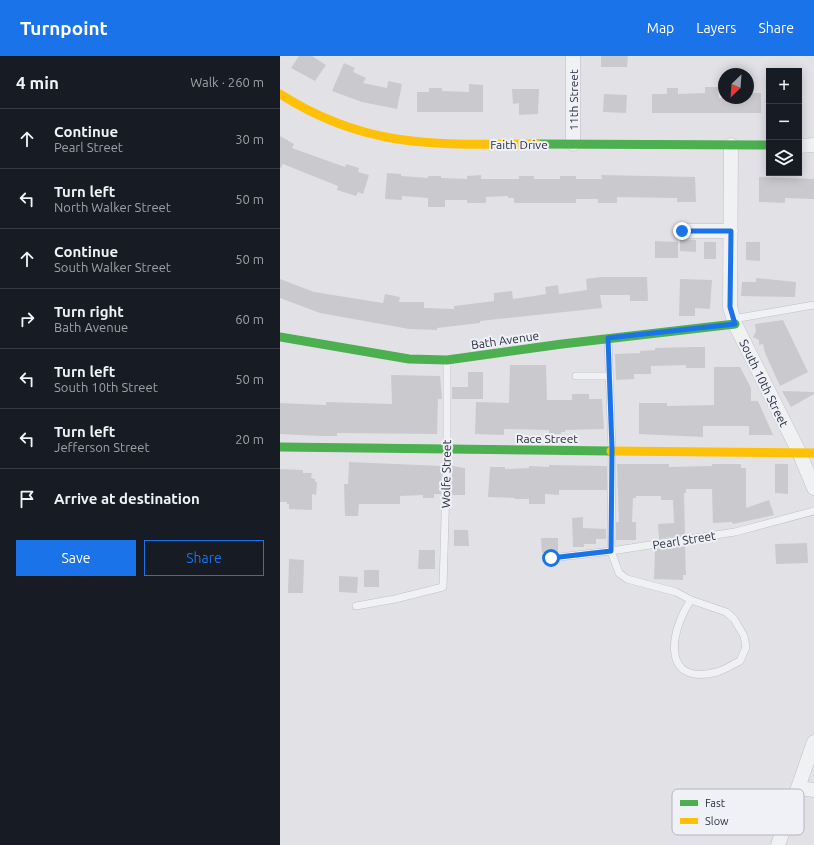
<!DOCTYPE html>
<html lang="en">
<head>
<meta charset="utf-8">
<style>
  :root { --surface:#171b24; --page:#242831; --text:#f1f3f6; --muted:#9ea1a6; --line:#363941; --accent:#1a73e8 }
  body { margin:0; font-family:Ubuntu,sans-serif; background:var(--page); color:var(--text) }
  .controls { position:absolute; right:12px; top:12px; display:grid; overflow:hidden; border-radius:0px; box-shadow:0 2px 10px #0003 }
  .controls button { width:36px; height:36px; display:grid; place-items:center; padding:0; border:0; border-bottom:1px solid var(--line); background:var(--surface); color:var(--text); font:20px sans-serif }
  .compass { position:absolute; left:438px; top:12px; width:36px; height:36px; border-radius:50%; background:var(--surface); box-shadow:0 2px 10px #0003; rotate:205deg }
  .stop { position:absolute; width:12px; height:12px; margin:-9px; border:3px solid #1a73e8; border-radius:50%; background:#fff }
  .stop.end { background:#1a73e8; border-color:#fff; box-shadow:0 1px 4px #0008 }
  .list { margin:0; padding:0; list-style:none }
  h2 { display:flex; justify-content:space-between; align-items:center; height:52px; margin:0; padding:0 16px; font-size:17px }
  h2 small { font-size:13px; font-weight:400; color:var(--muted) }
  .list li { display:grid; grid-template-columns:26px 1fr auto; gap:12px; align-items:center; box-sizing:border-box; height:60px; padding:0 16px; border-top:1px solid var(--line) }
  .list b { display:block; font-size:15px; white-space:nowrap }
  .list p { margin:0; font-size:13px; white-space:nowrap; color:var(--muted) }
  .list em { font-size:13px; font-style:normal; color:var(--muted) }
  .actions { display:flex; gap:8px; padding:12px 16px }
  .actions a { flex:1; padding:9px 0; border:1px solid var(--accent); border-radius:0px; text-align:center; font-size:14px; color:var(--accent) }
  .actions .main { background:var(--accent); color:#fff }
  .icon { flex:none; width:22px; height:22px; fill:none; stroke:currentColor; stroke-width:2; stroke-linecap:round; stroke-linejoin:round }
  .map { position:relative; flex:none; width:534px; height:789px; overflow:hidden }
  header { display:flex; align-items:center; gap:24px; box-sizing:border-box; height:56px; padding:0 20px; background:var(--accent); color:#fff }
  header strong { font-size:19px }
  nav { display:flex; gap:22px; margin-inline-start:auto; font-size:14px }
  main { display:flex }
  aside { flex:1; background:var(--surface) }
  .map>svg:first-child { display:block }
  .building { fill:#cacace }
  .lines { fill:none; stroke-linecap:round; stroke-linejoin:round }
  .lane-casing { stroke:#c0c0c4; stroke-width:8 }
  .street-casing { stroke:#c0c0c4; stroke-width:15 }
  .lane { stroke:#f0f1f3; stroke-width:7 }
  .street { stroke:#f0f1f3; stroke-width:14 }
  .fast { stroke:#4caf50; stroke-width:9 }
  .slow { stroke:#ffc107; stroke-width:9 }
  .route { stroke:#1a73e8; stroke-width:5 }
  .labels { text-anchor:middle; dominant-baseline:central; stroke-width:4; stroke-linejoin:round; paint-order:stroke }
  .street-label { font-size:12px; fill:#292d3e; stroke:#eff1f6 }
  .key { fill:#eff1f6; stroke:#b4b6bf; stroke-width:1 }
  .key-label { font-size:11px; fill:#292d3e }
</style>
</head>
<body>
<header>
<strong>Turnpoint</strong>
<nav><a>Map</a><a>Layers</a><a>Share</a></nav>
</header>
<main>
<aside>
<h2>4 min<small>Walk · 260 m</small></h2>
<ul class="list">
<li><svg class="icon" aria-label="ahead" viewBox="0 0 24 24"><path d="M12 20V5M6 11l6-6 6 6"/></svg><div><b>Continue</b><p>Pearl Street</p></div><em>30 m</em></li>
<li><svg class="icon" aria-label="left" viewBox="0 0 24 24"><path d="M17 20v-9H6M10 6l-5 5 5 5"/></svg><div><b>Turn left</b><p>North Walker Street</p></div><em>50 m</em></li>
<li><svg class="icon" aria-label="ahead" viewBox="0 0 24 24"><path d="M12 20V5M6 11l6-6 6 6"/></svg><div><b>Continue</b><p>South Walker Street</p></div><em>50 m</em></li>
<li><svg class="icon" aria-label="right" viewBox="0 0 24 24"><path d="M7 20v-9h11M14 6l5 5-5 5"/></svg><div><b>Turn right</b><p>Bath Avenue</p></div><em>60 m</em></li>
<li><svg class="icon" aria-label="left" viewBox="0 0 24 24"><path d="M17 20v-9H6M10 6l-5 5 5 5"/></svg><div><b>Turn left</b><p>South 10th Street</p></div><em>50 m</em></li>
<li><svg class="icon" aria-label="left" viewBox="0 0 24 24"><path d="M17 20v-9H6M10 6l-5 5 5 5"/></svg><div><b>Turn left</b><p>Jefferson Street</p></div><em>20 m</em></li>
<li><svg class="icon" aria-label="arrive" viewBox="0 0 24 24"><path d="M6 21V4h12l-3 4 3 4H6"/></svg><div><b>Arrive at destination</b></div></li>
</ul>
<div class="actions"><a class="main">Save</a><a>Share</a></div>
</aside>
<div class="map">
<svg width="534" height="789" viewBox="0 0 534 789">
  <rect width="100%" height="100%" fill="#e2e2e6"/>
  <path class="building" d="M19,0H32L46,9L35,25L11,12Z
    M321,0H348L347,11H321Z
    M64,7L75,12L73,16L86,22L83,27L107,32L108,25L122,28L117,53L82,46L52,35Z
    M189,28L203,29V56H137V36H149V32H162V35L189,36Z
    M425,31H438L439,42H468V37H481V57H372V38H387V32H398V38L425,37Z
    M232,33H259L258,58L239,59V47L233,48Z
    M324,38L347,39L346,57L323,56Z
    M0,80L14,88L12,92L65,111L66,108L79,112L78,116L89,119L83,138L78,136L76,140L57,134L58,130L3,108L0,113Z
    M107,117L121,118V120L148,122V120H161V122L187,123V120L201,119V123H239V120H254V123H280V120H296V123H322L321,119L415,121L416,146H397V142L337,141V147H318V143H296V147H234V142H228V140L206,141V147H187V144H165V151H148V142L122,140V144L105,143Z
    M479,121L534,123V143L505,142V147L479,146Z
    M400,183L416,184V196L400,195Z
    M375,185L398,186V202H375Z
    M424,186H436V203H424Z
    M466,186H480V205L466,204Z
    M321,221H367L368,245H350V239H320L322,252L200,265V267L157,272V274L129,273L40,257L0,242V223L34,236L103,247L105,238L120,241L119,246H144V252L174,253V250L214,245V237L232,235L233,243L254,240L266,238L265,231L278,229L279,238L307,234L306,223Z
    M476,222L516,226L515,241L461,240L462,226H476Z
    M400,223L432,224L430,253L415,252V260H399Z
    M503,264L528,316L500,330L485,297L483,288L479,289V284L473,281L476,275L475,268Z
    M413,291H425V312H406V309L371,310V318H354V323L336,324L335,298L360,297V295L375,294V292Z
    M230,309H266L267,344H292V338H309V343H322L324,373L285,374V376H281V378H269V374L224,373V379L195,378L196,346L229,347Z
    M434,311H460L471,332V345H478L493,379H469V370H423V381L359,378V347H387V350L434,349Z
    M188,316H203V343H172V331H188Z
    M111,319L160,320L162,343H158L157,378L57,377V380H40L0,378V347L46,349V346L112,348Z
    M502,335L534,336V338L511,351Z
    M69,406L162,410L161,438H154V442H143V439L120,440V448H79L78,460H65L64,428H68Z
    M337,408H389V411L432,410V408H461V412H466V452L489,444L494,459L453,468L452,466L433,467L432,433H406V437H404L405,479L379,483L378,468L394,467L393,444H381V440H356V442H353L352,466H356V484H336V466H339Z
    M495,408H508V438L495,437Z
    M269,409L327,410V434H279V439L265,438V448H249V443H235V442L208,441L210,411H225V413L249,412V410L269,411Z
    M172,410L185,412V439H171Z
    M0,413L23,414V417H32L31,422L35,423V426H37L36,439L32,438V454L9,453V448H7V446H0Z
    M303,461V472L326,473V483H316V488H304V491H293L292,462Z
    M174,474H188L189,490H174Z
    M261,482H278V496L262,497Z
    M527,487L528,507L496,508L495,488Z
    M405,489L406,519H403V524L374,523L375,493Z
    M139,494H155V513H138Z
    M9,503L24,504L23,537H8Z
    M84,514H99V531H84Z
    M59,520L78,521L77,537L59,536Z"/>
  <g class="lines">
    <g class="lane-casing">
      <path id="lane" d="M453,263L534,249
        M328,283L332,393L331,495L339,517L347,523L396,536L411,544L446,556L454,563L464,580L466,591L460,605C453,608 445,614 437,616C380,631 390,574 411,544
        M296,320H330
        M271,502L331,495L455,476L534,455
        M76,550L115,543L163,531L167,394V304"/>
    </g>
    <g class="street-casing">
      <path id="street" d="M293,0V88
        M451,89L450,251L455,268L519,396L534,432
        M519,90L534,89
        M402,175H451
        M518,732L534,734
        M498,789L534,686"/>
    </g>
    <use href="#lane" class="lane"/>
    <use href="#street" class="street"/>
    <path class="fast" d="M257,88L489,89
      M0,281L129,303L167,304L282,288L455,268
      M0,391L331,395"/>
    <path class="slow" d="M0,38C88,94 157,88 257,88
      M331,395L534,397"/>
  </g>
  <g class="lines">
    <path class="route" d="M271,502L331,495L332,393L328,282L455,268L450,251L451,175H402"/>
  </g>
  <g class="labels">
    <g class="street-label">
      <text transform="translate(293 44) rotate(-90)">11th Street</text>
      <text x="239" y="88">Faith Drive</text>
      <text transform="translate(225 284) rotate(-8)">Bath Avenue</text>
      <text transform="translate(484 327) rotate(64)">South 10th Street</text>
      <text x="267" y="382">Race Street</text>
      <text transform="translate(166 418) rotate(-89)">Wolfe Street</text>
      <text transform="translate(404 484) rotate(-9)">Pearl Street</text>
    </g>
  </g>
  <rect x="392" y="733" width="132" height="46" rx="6" class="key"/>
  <rect x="400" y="744" width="18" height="6" fill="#4caf50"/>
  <rect x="400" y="762" width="18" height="6" fill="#ffc107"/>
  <g class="key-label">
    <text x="425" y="751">Fast</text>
    <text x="425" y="769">Slow</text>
  </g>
</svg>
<div class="controls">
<button>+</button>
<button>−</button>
<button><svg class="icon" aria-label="layers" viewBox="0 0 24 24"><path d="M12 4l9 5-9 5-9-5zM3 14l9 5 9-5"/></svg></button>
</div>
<svg class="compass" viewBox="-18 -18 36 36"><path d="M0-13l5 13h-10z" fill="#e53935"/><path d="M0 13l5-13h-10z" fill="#9ea1a6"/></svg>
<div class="stop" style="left:271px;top:502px"></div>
<div class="stop end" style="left:402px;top:175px"></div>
</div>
</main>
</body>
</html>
